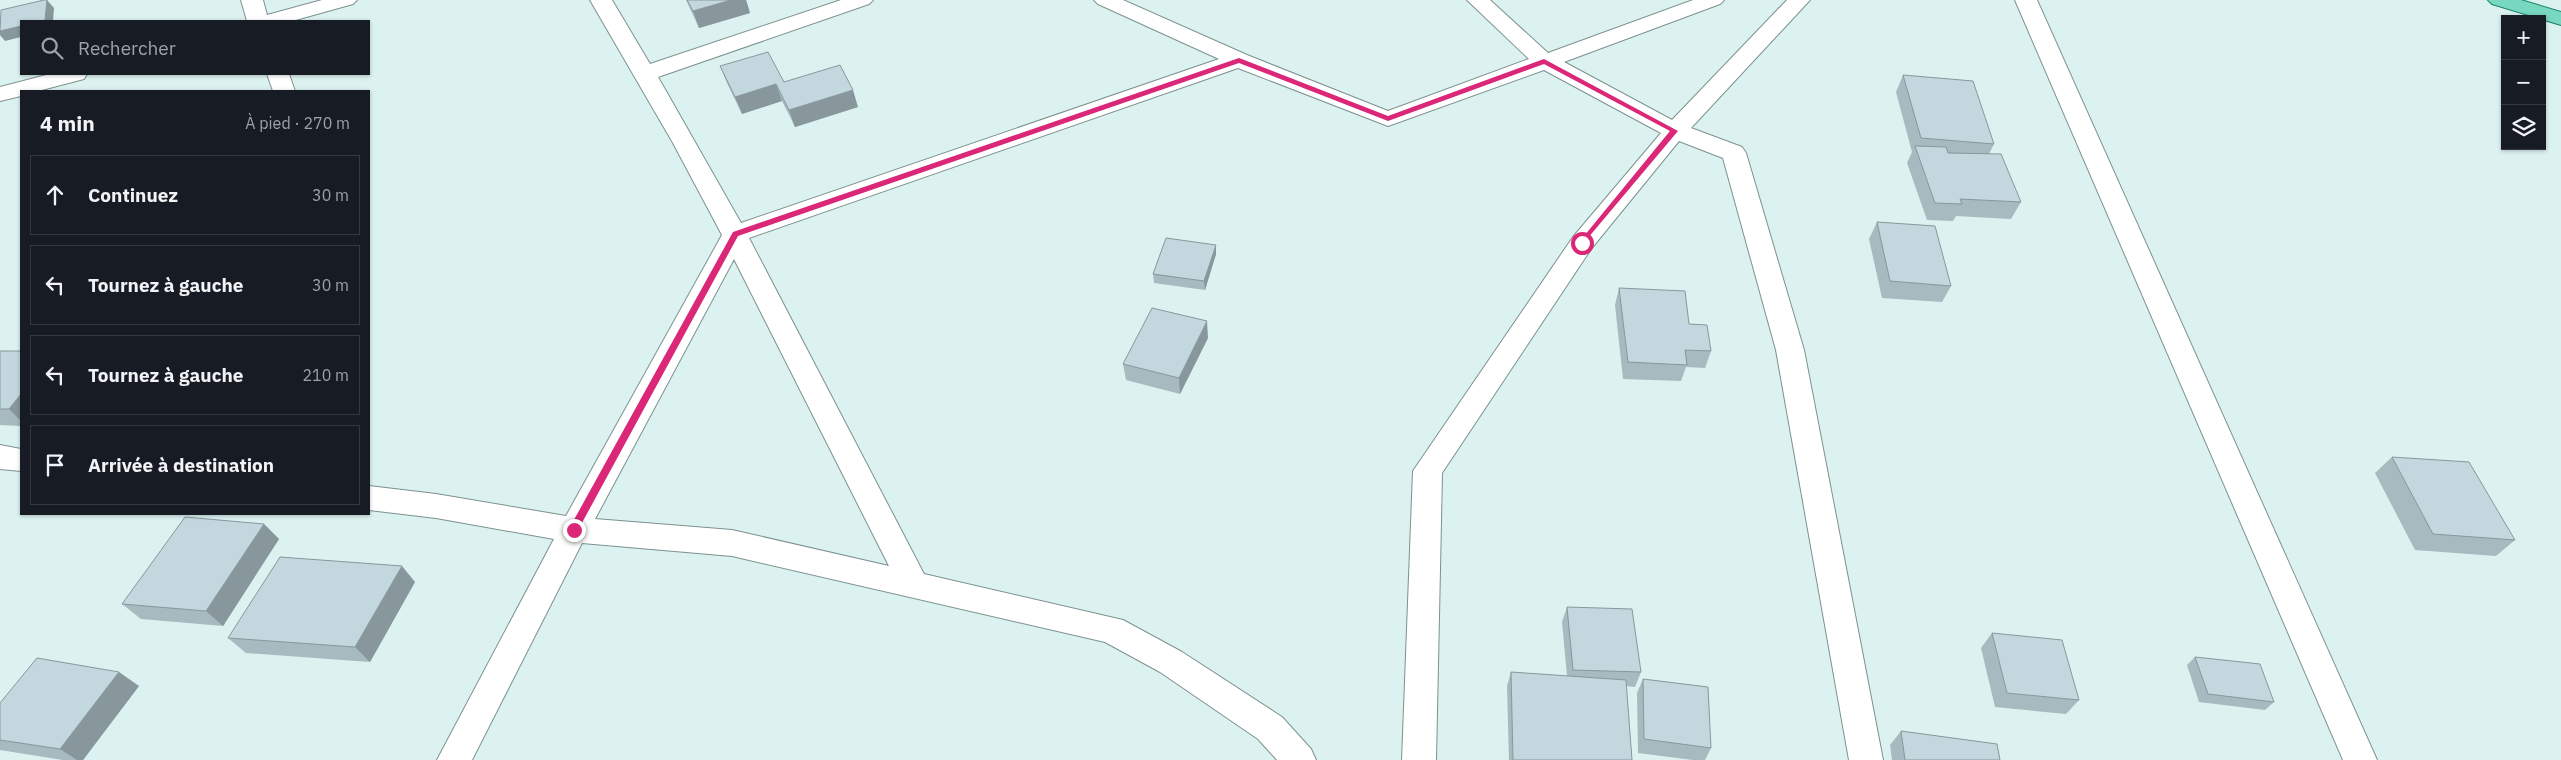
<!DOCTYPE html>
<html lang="fr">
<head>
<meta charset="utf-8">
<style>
  :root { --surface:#171b24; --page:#242831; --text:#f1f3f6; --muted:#9ea1a6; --line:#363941 }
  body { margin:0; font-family:"IBM Plex Sans",sans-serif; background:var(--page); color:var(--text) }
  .controls { position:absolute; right:15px; top:15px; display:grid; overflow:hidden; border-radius:0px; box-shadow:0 1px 4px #0004 }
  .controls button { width:45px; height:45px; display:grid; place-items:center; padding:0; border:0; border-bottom:1px solid var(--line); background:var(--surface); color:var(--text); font:25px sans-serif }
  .stop { position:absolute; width:15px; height:15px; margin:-11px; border:4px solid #db2777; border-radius:50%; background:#fff }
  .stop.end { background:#db2777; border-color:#fff; box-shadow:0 1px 5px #0008 }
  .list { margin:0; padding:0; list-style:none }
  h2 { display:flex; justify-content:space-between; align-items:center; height:65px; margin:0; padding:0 20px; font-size:21px }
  h2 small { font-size:16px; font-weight:400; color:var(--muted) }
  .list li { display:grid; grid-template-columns:32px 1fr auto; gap:15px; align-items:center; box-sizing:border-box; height:80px; margin:0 10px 10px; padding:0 10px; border:1px solid var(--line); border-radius:0px }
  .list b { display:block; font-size:19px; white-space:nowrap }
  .list em { font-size:16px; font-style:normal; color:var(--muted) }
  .icon { flex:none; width:28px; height:28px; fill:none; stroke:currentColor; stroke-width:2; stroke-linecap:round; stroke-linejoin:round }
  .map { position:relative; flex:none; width:2561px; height:760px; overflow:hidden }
  .search { position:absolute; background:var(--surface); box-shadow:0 1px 4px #0004; left:20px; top:20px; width:350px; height:55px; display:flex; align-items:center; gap:12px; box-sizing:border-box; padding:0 18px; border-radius:0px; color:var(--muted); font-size:19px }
  .panel { position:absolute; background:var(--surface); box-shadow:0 1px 4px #0004; left:20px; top:90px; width:350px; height:425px; border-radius:0px }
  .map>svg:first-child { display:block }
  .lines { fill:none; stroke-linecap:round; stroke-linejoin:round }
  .minor-casing { stroke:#7c9290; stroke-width:2 }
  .primary-casing { stroke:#18846a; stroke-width:2 }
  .minor { fill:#fff; fill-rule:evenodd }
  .primary { fill:#77d8bf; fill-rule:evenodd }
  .wall { fill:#a7babf }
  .shaded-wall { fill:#88979b }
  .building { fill:#c2d8de; stroke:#88979b }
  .route { fill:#db2777 }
</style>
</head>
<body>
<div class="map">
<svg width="2561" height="760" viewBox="0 0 2561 760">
  <rect width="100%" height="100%" fill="#dbf2f0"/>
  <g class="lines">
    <g class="minor-casing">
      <path id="minor" d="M241,0H263L267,15L322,0H357L353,4L292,21H247Z
        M590,0H612L650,64L841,0H873L869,4L658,77L741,223L1219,59L1098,4L1094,0H1123L1247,55L1388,111L1529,59L1467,0H1490L1548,53L1693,0H1724L1720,4L1564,62L1672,120L1787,0H1810L1691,128L1742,147L1746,153L1804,350L1883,760H1849L1776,350L1723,158L1679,141L1591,249L1442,473L1436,760H1402L1413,471L1573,237L1661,133L1544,70L1388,126L1238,68L749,238L924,574L1123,620L1182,652L1282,717L1311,749L1316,760H1277L1258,739L1160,672L1105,642L732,556L582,543L472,760H437L554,539L436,518L369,510V486L436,494L566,516L722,235L673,143ZM734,259L889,566L732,530L595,519Z
        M2015,0H2037L2377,760H2343Z
        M50,74H87L84,79L38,91H21V96L0,101V87Z
        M267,74H289L295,91H273Z
        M0,445L21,449V471L0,469Z"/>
    </g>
    <g class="primary-casing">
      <path id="primary" d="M2488,0H2521L2561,12V25L2492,4Z"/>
    </g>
    <use href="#minor" class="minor"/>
    <use href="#primary" class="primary"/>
  </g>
  <path class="wall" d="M686,0H746L750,13L699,28Z
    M720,66L784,82L858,107L795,127L782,101L742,114L727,83Z
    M1903,75L1994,144L1989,154L2021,202L2011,219L1956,216L1953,221L1927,220L1907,163L1912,152L1896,92Z
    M1877,222L1951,286L1942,302L1882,298L1869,239Z
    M1216,245V254L1205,290L1154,283L1153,274Z
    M1619,288L1689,324L1711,351L1705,368L1686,367L1681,381L1623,379L1615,305Z
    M1208,338L1180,394L1126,380L1123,364Z
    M0,351H21V426L0,425Z
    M2392,457L2515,540L2496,556L2415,550L2375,473Z
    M264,524L279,539L223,626L141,619L122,604Z
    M415,582L370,662L246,653L228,638Z
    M1567,607L1641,672L1635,687L1626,686L1632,760H1509L1507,686L1511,672L1567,676L1562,622Z
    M1992,633L2079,700L2066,714L1995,707L1981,648Z
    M2195,657L2274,702L2265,710L2199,702L2187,665Z
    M1643,679L1711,748L1705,760H1693L1638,753L1637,693Z
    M139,686L83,760H63L0,750V703Z
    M1901,731L2000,760H1892L1890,745Z"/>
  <path class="shaded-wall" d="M47,0L54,8L53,21H41Z
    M731,0H746L750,13L699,28L693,11Z
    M21,26V37L5,41L0,35V31Z
    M776,84L782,101L742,114L735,97Z
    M853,90L858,107L795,127L789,110Z
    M1216,245V254L1205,290L1204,281Z
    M1207,321L1208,338L1180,394L1179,378Z
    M21,394V421L9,409Z
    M264,524L279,539L223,626L206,611Z
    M402,566L415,582L370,662L355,647Z
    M119,672L139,686L83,760H77L60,749Z"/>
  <path class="building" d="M44,0H47L45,20L41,21H21V26L0,31L1,10Z
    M687,0H731L693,11Z
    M768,52L784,82L840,65L853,90L789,110L776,84L735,97L720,66Z
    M1903,75L1973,81L1994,144L1921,138Z
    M1915,146L1946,147L1948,153L2001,154L2021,202L1960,199L1962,204L1935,203Z
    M1877,222L1935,226L1951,286L1890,281Z
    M1166,238L1216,245L1204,281L1153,274Z
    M1619,288L1685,291L1689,324L1707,325L1711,351L1685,350L1687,365L1628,362Z
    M1152,308L1207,321L1179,378L1123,364Z
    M0,351H21V394L9,409H0Z
    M2392,457L2469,462L2515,540L2433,534Z
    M185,517L264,524L206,611L122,604Z
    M280,557L402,566L355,647L228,638Z
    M1567,607L1632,609L1641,672L1573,670Z
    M1992,633L2062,640L2079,700L2007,693Z
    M2195,657L2260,664L2274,702L2208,694Z
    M37,658L119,672L60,749L0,740V703Z
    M1511,672L1626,680L1632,760H1513Z
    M1643,679L1708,687L1711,748L1644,739Z
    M1901,731L1997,744L2000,760H1905Z"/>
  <path class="route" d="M1239,58L1388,116L1544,59L1678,131L1582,245H1580V241L1670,131L1544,64L1388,121L1239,63L738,236L577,532H570V527L733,232Z"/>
</svg>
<div class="controls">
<button>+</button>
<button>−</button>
<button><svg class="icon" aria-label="layers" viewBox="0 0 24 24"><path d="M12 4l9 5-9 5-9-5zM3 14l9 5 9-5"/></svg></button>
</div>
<div class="stop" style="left:1582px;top:243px"></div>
<div class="stop end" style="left:574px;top:530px"></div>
<div class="search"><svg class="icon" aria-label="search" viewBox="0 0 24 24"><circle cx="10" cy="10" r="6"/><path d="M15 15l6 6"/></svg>Rechercher</div>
<section class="panel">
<h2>4 min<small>À pied · 270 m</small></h2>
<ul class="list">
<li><svg class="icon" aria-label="ahead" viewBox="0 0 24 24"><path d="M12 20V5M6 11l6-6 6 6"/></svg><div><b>Continuez</b></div><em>30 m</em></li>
<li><svg class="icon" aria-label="left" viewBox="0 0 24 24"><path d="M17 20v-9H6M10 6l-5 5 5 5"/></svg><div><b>Tournez à gauche</b></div><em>30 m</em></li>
<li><svg class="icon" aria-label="left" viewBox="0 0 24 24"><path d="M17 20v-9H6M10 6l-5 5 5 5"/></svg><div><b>Tournez à gauche</b></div><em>210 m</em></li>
<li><svg class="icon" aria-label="arrive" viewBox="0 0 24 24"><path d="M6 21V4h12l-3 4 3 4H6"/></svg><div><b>Arrivée à destination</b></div></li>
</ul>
</section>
</div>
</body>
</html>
